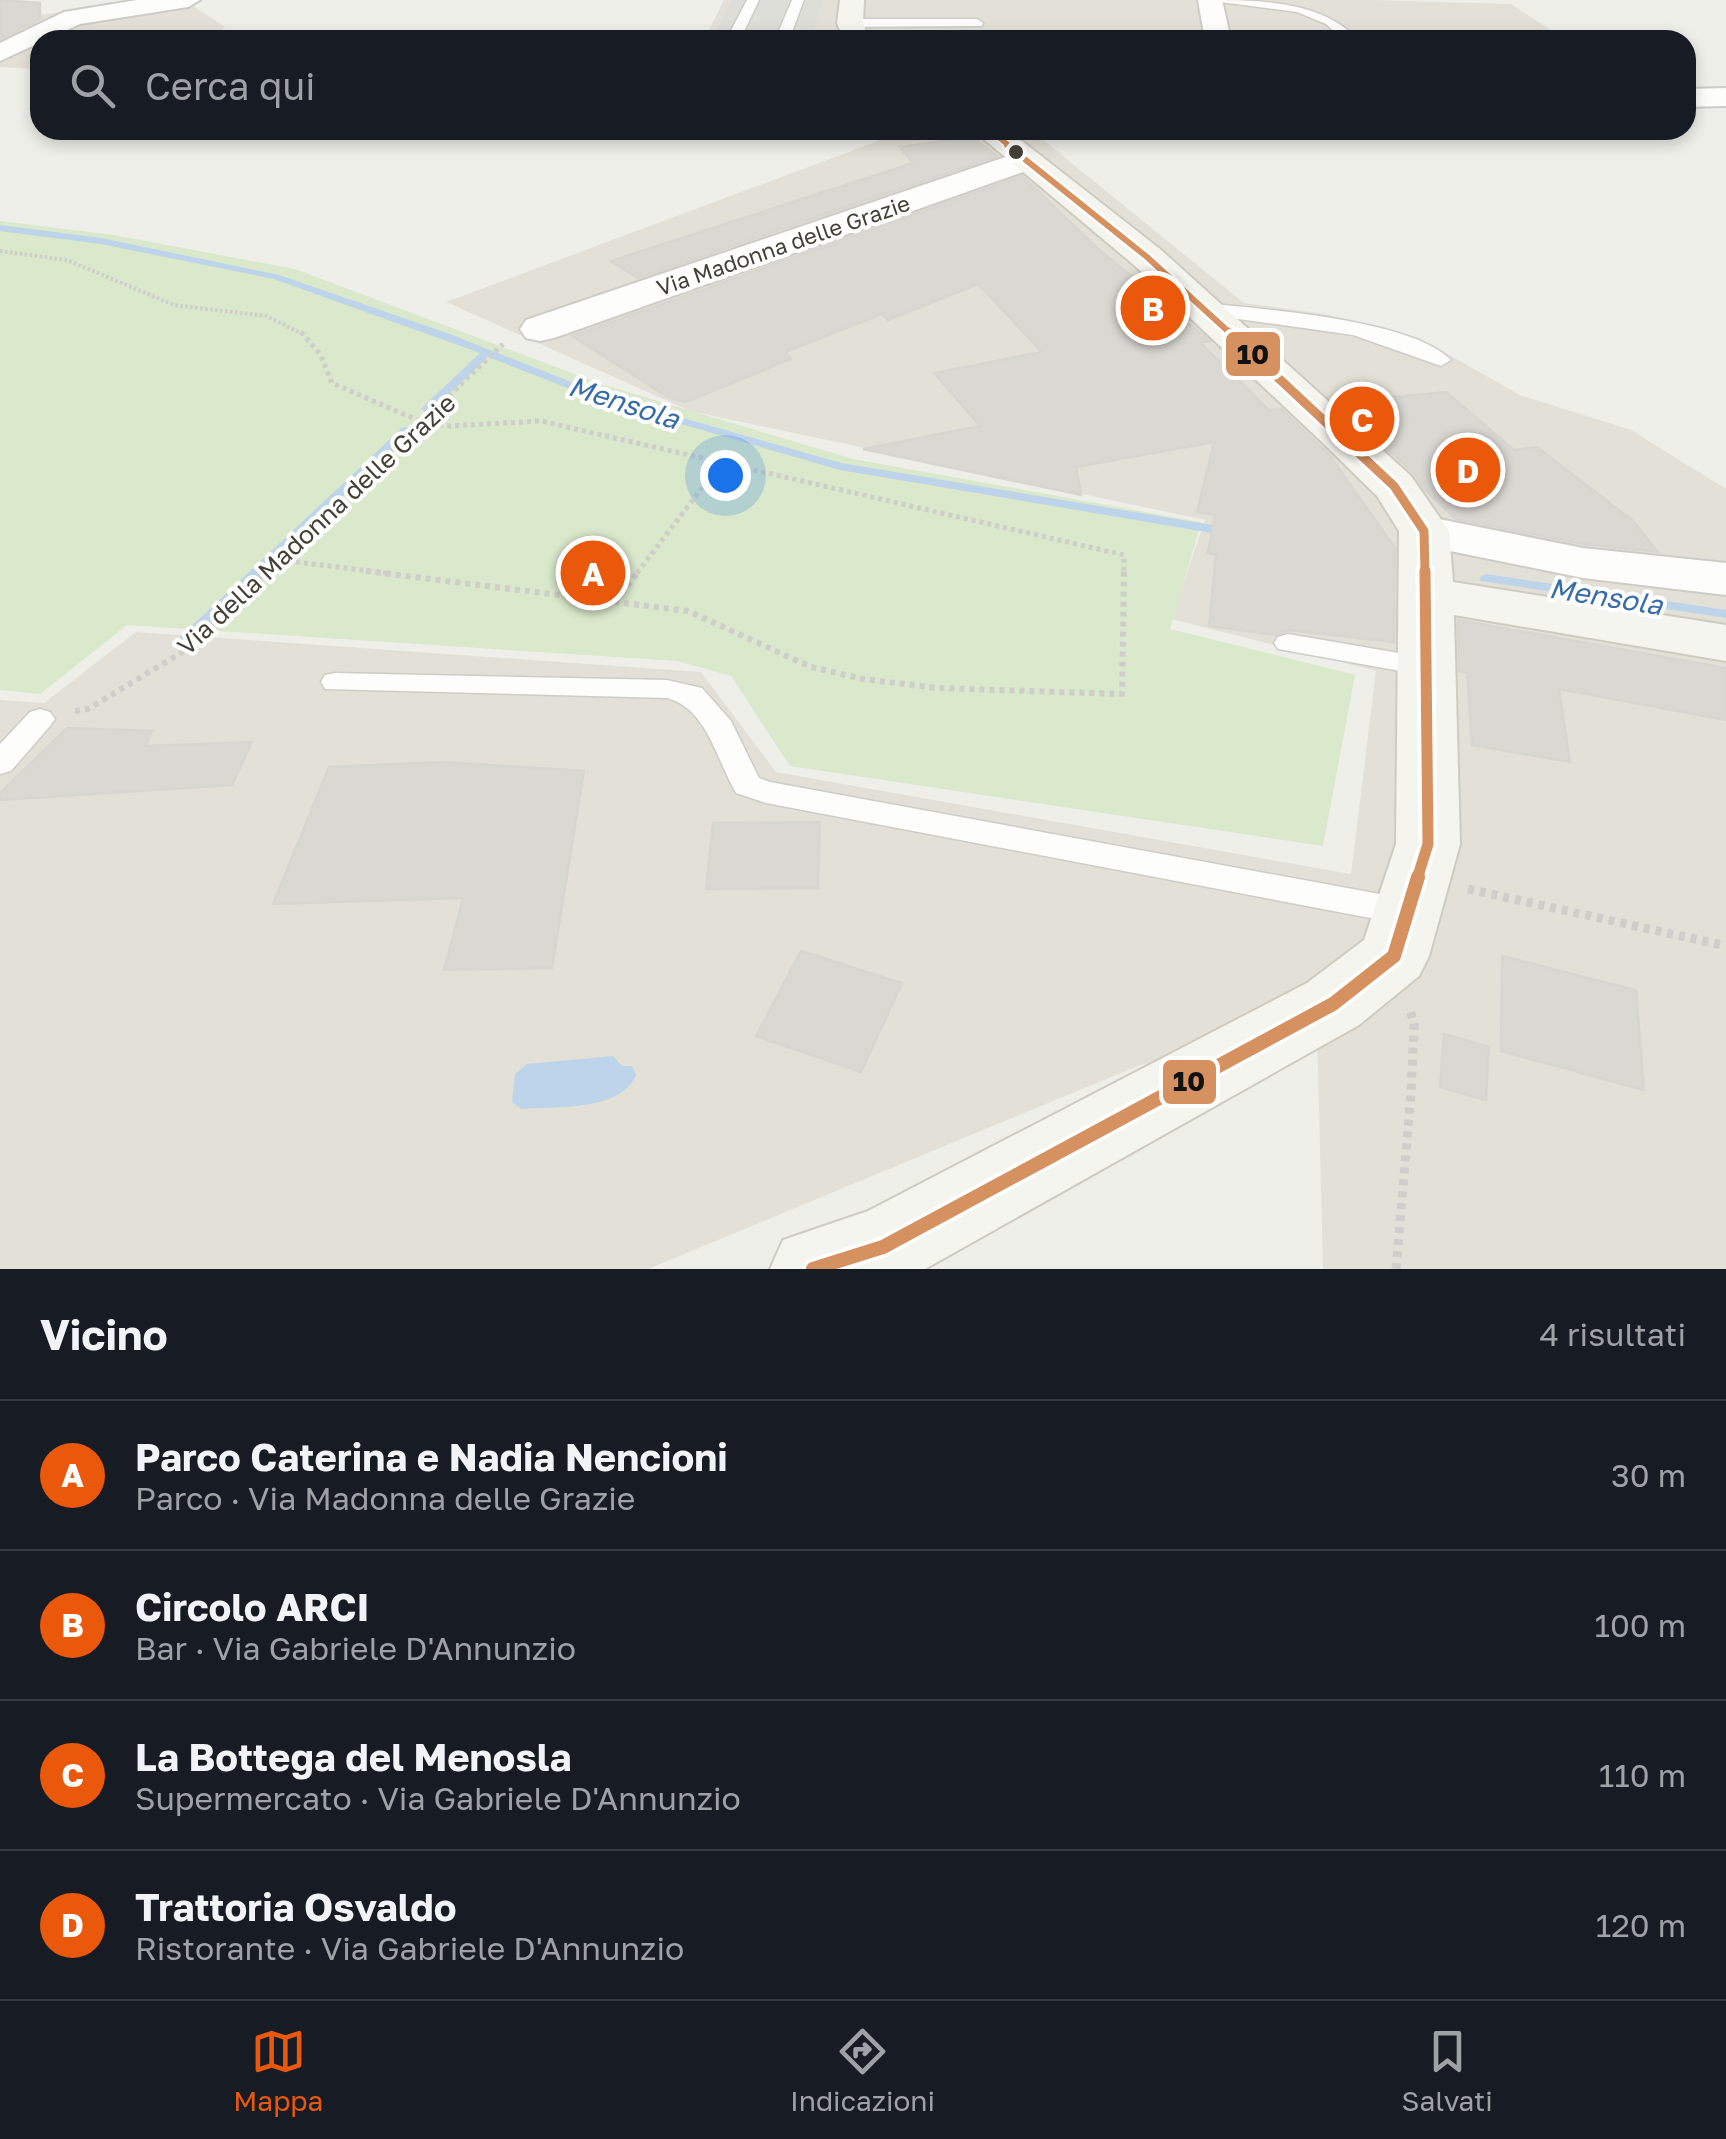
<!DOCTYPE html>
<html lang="it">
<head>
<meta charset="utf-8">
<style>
  :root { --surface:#171b24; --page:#242831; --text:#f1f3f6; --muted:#9ea1a6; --line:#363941; --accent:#ea580c }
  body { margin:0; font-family:"Golos Text",sans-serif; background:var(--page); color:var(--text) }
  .you { position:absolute; left:725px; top:475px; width:35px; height:35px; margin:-25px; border:8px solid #fff; border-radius:50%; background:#1a73e8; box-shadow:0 0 0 15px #1a73e833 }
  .badge { display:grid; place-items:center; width:65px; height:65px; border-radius:50%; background:var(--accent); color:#fff; font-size:32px; font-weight:700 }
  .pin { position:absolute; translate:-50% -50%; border:5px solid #fff; box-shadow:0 2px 10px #0006 }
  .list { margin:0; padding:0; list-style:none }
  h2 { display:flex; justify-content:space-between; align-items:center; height:130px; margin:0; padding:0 40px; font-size:42px }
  h2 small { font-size:32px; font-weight:400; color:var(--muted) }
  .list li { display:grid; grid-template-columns:65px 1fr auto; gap:30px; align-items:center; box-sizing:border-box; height:150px; padding:0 40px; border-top:2px solid var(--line) }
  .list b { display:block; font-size:38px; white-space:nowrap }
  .list p { margin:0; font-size:32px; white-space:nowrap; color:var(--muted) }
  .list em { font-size:32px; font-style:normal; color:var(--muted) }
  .icon { flex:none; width:55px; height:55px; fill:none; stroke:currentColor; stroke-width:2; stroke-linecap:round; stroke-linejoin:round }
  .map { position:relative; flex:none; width:1726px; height:1269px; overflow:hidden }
  .search { position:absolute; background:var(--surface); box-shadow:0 5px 15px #0003; left:30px; right:30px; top:30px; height:110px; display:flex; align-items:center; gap:25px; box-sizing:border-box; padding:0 35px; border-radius:30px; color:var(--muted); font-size:38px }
  .sheet { height:730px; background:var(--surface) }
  nav { display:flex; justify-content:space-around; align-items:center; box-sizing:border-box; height:140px; border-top:2px solid var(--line); background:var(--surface); font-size:28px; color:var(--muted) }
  nav a { display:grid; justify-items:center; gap:5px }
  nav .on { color:var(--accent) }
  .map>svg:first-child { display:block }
  .residential { fill:#e3e1d7 }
  .green { fill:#dae8cb }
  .parking { fill:#deded9 }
  .water { fill:#bdd4eb }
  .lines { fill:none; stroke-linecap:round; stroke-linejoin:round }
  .stream { fill:#bdd4eb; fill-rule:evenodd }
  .building { fill:#d9d8d2; stroke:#d7d6d0; stroke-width:2.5 }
  .lane-casing { stroke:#cdccc7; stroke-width:3 }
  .street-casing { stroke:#cdccc7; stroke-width:4 }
  .secondary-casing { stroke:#ceccc1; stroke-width:4 }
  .path-far3 { stroke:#d0cecb; stroke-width:4; stroke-dasharray:2.5 2.5; stroke-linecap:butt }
  .path-far2 { stroke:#d0cecb; stroke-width:5; stroke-dasharray:4 4; stroke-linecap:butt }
  .path-far1 { stroke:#d0cecb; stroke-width:6; stroke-dasharray:5 5; stroke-linecap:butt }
  .path { stroke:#d0cecb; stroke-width:9; stroke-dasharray:6 6; stroke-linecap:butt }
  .lane { fill:#fdfdfc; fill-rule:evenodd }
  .street { fill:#fdfdfc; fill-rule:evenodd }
  .secondary { fill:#f5f5ef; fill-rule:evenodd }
  .bus-1-far4-casing { stroke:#fff; stroke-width:9 }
  .bus-1-far3-casing { stroke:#fff; stroke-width:11 }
  .bus-1-far2-casing { stroke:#fff; stroke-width:15 }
  .bus-1-far1-casing { stroke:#fff; stroke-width:19 }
  .bus-1-casing { stroke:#fff; stroke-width:21 }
  .bus-1-far4 { stroke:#d69160; stroke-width:5 }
  .bus-1-far3 { stroke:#d69160; stroke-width:6 }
  .bus-1-far2 { stroke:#d69160; stroke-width:9 }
  .bus-1-far1 { stroke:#d69160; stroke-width:11 }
  .bus-1 { stroke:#d69160; stroke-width:14 }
  .bus-dot { fill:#444036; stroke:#fff; stroke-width:4 }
  .labels { text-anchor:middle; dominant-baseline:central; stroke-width:8; stroke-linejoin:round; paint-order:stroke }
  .far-street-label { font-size:22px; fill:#444036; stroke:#fff }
  .street-label { font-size:25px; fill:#444036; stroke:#fff }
  .water-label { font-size:28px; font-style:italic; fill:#386ca8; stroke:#fff }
  .line-badge { stroke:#fff; stroke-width:4 }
  .pale-badge-label { font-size:28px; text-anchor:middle; font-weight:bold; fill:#111 }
</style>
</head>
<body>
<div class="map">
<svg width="1726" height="1269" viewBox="0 0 1726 1269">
  <rect width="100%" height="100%" fill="#efefea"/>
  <path class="residential" d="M151,0H184L225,27L211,40H40V69L0,67V20Z
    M724,0H1376L1511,4L1566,40H704Z
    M861,130H1031L1244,303L1325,314L1419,338L1520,395L1631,430L1726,489V1269H1323L1317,1033L1140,1065L648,1269H0V700L44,703L136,632L701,672L776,772L1351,874L1376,671L1171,619L1205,520L690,411L446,302L878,141Z"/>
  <path class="green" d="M0,221L114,235L295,269L601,384L853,459L1201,522L1170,629L1355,675L1323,846L790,766L731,676L677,661L127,625L40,694L0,690Z"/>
  <path class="parking" d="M731,0H823L810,40H711Z"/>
  <path class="water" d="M613,1056L622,1066H632L636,1075C620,1112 556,1106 521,1109L512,1102L515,1074L527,1064Z"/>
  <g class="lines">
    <path class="stream" d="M0,225L101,238L279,275L447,333L609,397L841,463L1230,528L1236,532L1230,536L840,470L601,401L488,357L431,411L427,412L421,409L423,407L480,353L274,279L101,244L0,231Z
      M406,427L412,430L410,432L191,642H181L179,639L181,636L402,428Z
      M1486,574L1726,610V618L1481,581L1479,578Z"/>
  </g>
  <path class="building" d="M0,0L40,3V19L0,39Z
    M972,137L997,156L638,278L611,261L913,163L900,147Z
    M1022,176L1096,247L1210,341L1200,343L1269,410L1281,409L1328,453L1395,548L1394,642L1289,630L1275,635L1209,626L1216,555L1208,553L1215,515L1197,512L1214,442L1076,467L1081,495L863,449L980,426L934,373L1042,352L978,284L888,320L882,314L785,352L791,359L686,402L668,397L572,336Z
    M1446,392L1514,450L1537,447L1633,521L1658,552L1584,544L1456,519L1426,491L1414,473L1336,403Z
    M1458,620L1726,668V720L1559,689L1570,762L1472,745L1467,672L1459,671Z
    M67,728L152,731L145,746L252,742L232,785L0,800V793Z
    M445,762L584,771L552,968L444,970L463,898L273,904L329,767Z
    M820,822L818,888L706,889L713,823Z
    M801,951L902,983L861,1072L756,1036Z
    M1502,956L1636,990L1644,1090L1501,1051Z
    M1444,1034L1489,1047L1486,1100L1440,1087Z"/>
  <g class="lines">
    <g class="lane-casing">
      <path id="lane" d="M747,0H759L740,40H726Z
        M792,0H804L789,40H775Z
        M1205,0C1254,0 1313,0 1350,32L1338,35L1326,24L1297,12Z
        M977,19L983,23L982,26L850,27L844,23L850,19Z
        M1203,303C1261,309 1412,319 1451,360L1441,366L1353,335L1196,313L1193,309Z
        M1288,634L1428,658L1438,661L1442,667L1438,673L1428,676L1278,649L1274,643L1278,637Z
        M335,673L667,680L702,688L731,721L759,778L770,782L1407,899L1419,903L1424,912L1419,921L1407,925L766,803L736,793C717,761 707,708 667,698L325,689L321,682L325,675Z
        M40,709L50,712L55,719L50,726L11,771L0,774V744L30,712Z"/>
    </g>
    <g class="street-casing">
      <path id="street" d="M137,0H200L188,7L80,24L0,61V43L64,12Z
        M1198,0H1222L1231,40H1205Z
        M1097,32H1120L1133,40H1084Z
        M1726,88V106L1686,107V89Z
        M1026,150L1037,153L1042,160L1037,167L554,338L540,341L526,338L520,329L526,320Z
        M1424,516L1583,548L1726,563V595L1583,578L1406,542L1399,531L1406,520Z"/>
    </g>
    <g class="secondary-casing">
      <path id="secondary" d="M840,0H864L863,23L870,40H844L837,23Z
        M973,130H1008L1160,249L1411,476L1449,531L1453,582L1726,625V661L1454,615L1460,844L1429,956L1419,976L1359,1025L925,1269H770L783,1240L868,1211L1307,983L1364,940L1396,844L1399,531L1377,496L1321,441L1134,265Z"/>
    </g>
    <path class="path-far3" d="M0,251L67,260L174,305L266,316L303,334"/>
    <path class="path-far2" d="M301,332L320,354L332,383L424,423L450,426L541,421L1124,555V573
      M280,560L386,573
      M264,573L503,344
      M637,573L721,463"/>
    <path class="path-far1" d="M366,571L688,611L811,667L863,679L937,688L1122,694L1124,571
      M615,602L639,571
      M75,711L88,709L181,653L267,571"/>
    <path class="path" d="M1468,889L1726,946
      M1396,1269L1411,1093L1414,1024L1410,1010"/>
    <use href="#lane" class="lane"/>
    <use href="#street" class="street"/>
    <use href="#secondary" class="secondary"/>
    <g class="bus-1-far4-casing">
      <path id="bus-1-far4" d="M989,130L1011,147"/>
    </g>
    <g class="bus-1-far3-casing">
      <path id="bus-1-far3" d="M1007,145L1147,257L1231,334"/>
    </g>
    <g class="bus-1-far2-casing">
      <path id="bus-1-far2" d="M1229,332L1394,486L1424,531L1425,573"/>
    </g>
    <g class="bus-1-far1-casing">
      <path id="bus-1-far1" d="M1417,879L1428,844L1425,571"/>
    </g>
    <g class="bus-1-casing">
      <path id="bus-1" d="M813,1269L883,1247L1333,1004L1394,956L1418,877"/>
    </g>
    <use href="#bus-1-far4" class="bus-1-far4"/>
    <use href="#bus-1-far3" class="bus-1-far3"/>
    <use href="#bus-1-far2" class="bus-1-far2"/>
    <use href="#bus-1-far1" class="bus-1-far1"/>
    <use href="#bus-1" class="bus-1"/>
  </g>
  <circle class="bus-dot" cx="1016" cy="152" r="9"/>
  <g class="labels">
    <g class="far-street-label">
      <text transform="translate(783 245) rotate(-19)">Via Madonna delle Grazie</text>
    </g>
    <g class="street-label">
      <text transform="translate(316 524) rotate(-43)">Via della Madonna delle Grazie</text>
    </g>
    <g class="water-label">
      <text transform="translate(624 402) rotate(18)">Mensola</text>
      <text transform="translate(1606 596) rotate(9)">Mensola</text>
    </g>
  </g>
  <g class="line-badge">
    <rect x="1224" y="330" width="58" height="48" rx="10" fill="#d69160"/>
    <rect x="1161" y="1058" width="57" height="48" rx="10" fill="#d69160"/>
  </g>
  <g class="pale-badge-label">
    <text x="1253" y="364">10</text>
    <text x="1189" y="1091">10</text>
  </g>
</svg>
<div class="you"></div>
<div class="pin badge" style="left:593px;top:573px">A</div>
<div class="pin badge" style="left:1153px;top:308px">B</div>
<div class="pin badge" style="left:1362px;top:419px">C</div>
<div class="pin badge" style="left:1468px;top:470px">D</div>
<div class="search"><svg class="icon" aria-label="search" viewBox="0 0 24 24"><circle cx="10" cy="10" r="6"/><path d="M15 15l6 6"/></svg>Cerca qui</div>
</div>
<section class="sheet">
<h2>Vicino<small>4 risultati</small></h2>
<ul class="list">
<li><span class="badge">A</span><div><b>Parco Caterina e Nadia Nencioni</b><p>Parco · Via Madonna delle Grazie</p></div><em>30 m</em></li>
<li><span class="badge">B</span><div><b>Circolo ARCI</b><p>Bar · Via Gabriele D'Annunzio</p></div><em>100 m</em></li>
<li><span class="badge">C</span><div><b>La Bottega del Menosla</b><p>Supermercato · Via Gabriele D'Annunzio</p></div><em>110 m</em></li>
<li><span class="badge">D</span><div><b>Trattoria Osvaldo</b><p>Ristorante · Via Gabriele D'Annunzio</p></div><em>120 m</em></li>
</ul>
</section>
<nav>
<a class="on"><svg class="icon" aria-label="map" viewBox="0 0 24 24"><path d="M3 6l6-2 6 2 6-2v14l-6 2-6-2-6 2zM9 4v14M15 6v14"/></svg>Mappa</a>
<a><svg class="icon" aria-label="directions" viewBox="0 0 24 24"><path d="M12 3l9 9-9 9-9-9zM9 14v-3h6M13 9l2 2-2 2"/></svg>Indicazioni</a>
<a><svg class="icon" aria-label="saved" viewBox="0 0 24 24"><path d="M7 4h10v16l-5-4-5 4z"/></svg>Salvati</a>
</nav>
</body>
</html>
